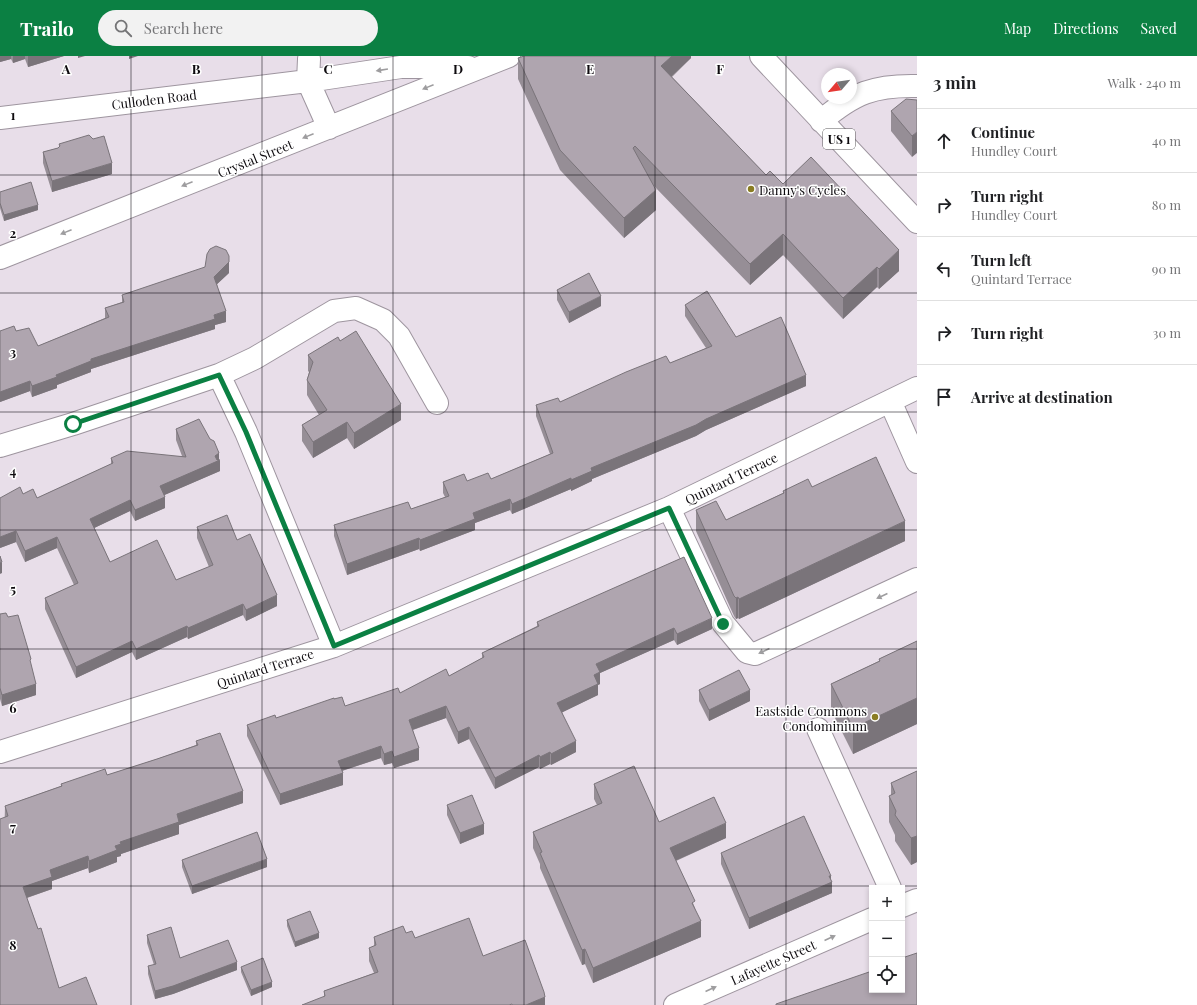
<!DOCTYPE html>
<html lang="en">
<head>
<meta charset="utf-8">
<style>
  :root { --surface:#fff; --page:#f2f2f2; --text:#202124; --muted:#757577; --line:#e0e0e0; --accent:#0b8043 }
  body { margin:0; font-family:"Playfair Display",serif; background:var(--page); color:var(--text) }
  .controls { position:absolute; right:12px; bottom:12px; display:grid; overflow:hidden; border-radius:0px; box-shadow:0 2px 6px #0003 }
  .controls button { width:36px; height:36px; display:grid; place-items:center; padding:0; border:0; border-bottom:1px solid var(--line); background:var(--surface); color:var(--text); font:20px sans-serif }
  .compass { position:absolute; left:821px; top:12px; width:36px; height:36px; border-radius:50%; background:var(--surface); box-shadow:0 2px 6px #0003; rotate:241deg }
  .stop { position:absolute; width:12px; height:12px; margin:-9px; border:3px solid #0b8043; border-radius:50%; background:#fff }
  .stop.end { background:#0b8043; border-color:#fff; box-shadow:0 1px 4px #0008 }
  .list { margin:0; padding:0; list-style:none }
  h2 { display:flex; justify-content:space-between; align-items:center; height:52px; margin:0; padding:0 16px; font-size:17px }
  h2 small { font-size:13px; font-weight:400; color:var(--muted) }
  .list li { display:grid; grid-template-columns:26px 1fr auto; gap:12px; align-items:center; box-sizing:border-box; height:64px; padding:0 16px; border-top:1px solid var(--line) }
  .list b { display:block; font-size:15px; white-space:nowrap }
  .list p { margin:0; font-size:13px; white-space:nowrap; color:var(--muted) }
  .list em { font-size:13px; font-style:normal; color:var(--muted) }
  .icon { flex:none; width:22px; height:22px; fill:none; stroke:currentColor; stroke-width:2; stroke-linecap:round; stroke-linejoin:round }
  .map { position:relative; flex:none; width:917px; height:949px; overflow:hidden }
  header { display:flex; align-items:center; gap:24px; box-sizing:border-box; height:56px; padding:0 20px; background:var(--accent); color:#fff }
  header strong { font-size:19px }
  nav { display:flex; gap:22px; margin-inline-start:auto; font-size:14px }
  .search { width:280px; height:36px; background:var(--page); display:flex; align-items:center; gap:10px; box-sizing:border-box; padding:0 14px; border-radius:22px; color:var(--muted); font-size:15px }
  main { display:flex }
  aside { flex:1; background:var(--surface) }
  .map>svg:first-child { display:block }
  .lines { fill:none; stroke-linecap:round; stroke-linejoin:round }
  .minor-casing { stroke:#9e959f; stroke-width:24 }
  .major-casing { stroke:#9e959f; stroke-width:24 }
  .minor { stroke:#fff; stroke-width:22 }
  .major { stroke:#fff; stroke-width:22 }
  .wall { fill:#968e96 }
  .shaded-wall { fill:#7a747a }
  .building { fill:#afa5af; stroke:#7a747a }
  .oneway { fill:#9e9d9f }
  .route { stroke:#0b8043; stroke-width:5 }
  .grid { fill:none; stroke:#0d0a0e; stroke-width:1; stroke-opacity:0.55 }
  .poi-dot { fill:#8a7d23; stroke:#fff; stroke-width:1.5 }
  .labels { text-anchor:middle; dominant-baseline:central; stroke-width:3; stroke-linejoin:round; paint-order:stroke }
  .shield { fill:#fff; stroke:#565456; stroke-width:1 }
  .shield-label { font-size:12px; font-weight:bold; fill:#0d0a0e }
  .street-label { font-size:13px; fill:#0d0a0e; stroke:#fff }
  .poi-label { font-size:13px; fill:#0d0a0e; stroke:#fff; text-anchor:start }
  .grid-label { font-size:13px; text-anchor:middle; font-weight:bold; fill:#0d0a0e; stroke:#fff; stroke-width:3; stroke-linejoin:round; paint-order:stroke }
</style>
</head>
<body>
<header>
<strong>Trailo</strong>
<div class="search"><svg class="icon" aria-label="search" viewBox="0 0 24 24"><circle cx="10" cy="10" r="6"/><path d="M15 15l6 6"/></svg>Search here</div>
<nav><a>Map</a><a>Directions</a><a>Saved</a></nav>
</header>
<main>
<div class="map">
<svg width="917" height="949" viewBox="0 0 917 949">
  <rect width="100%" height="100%" fill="#e8dee9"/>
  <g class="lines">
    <g class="minor-casing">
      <path id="minor" d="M309,3L308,25L329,72
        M0,62L308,25L401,11H468
        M0,202L509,0
        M219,319L255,302L334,255L356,252L383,264L399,280L437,347
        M890,345L917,406
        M0,390L73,368L219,319L246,376L334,590
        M669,452L723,567L747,596L755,598L917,523
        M818,673L890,832
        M0,696L334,590L669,452L917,332
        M902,850L917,844
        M675,949L872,863"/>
    </g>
    <g class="major-casing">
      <path id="major" d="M761,0L917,166
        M821,65C854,37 874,29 917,30"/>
    </g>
    <use href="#minor" class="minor"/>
    <use href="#major" class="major"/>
  </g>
  <path class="wall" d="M0,0H64L28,11L25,3L13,7L11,3L0,6Z
    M691,0V2L672,21L766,119L783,128L899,215L879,233L877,231L843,263L783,199L750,229L654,130L656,154L624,182L560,114L518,23V2Z
    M917,44L912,101L891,75V55Z
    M59,88L112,118L52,136L43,107V96L58,92L59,91Z
    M0,136L38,154L4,165L0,152Z
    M229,217L217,228L226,266L215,269V273L91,313V316L57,329V332L32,341L30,335L0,346V275H16L38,290L105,262V252L122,246V239Z
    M557,234L601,250L569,267L557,244Z
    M685,249L736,281L806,330L706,374L696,380L592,423V425L571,435V433L512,458L510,454L475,467V474L420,495L419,493L347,519L334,480V469L411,453L445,441L443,437V426L467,425L491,423L550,398L536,360V349L560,346L670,307L706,292L685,260Z
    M340,285L401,364L354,393L347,382L313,402L302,385V369L319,359L307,339V324L309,316L308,315V299Z
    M176,373L219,404L220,415L164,439L165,452L135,465L130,455L94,472L110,506L176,524L209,511L197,482V471L237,484L277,550L246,565L243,559L188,583L187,581L136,604L132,596L76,622L45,553V542L74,529L57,492L25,506L16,486L0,492L23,438L37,442L111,408V402L182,400L176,384Z
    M812,431L905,485L739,563L738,562L736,563L734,560L696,475V454L726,464L783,437V435Z
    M0,558L8,561L31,610L36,639L2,650L0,643Z
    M537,566L712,573L677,589L674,584L600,617V628L598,629V639L562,656L576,696L551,709L550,708L540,713L539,711L495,733L469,683L458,688L446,662L413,674L419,704L394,712L392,707L384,709L381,702L342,715L343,729L280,749L247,680V669L276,662L334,643L345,650L400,637L449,620L482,602V597L537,570Z
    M917,585V668L853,698L831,654V628L879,605V603Z
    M699,634L750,645L709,665L699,645Z
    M196,685L243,747L179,769V778L121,798V800L117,801V806L89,817L88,812L52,825V833L27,842L38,873L59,932L0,949L5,750L61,730V728L107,719L157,703L196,689Z
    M917,715V806L911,809L895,785V779L889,766V740H891V727Z
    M594,728L659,766L726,782L676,805L695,852L701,881L593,927L585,908L582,909L540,812V808L533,792V776L597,749L594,743Z
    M447,749L484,778L460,788L447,759Z
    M721,797L831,824L832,837L749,873L721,808Z
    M182,804L267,811L192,838L182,811Z
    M287,864L319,882L295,891L287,870Z
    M406,877L415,882L483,900L545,949L324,941V935L374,917L369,905V892L374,890V881Z
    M147,879L180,902L237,914L173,938L155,943L148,918V910L154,909L147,887Z
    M241,911L272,931L251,940L241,916Z"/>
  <path class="shaded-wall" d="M0,0H11V3L0,6Z
    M13,0H25V3L13,7Z
    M28,0H64L28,11Z
    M78,0H85L78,2Z
    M129,0H138L129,3Z
    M672,0H691V2L661,30V10Z
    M917,76V97L912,101V80Z
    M112,107V118L52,136V125Z
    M656,134V154L624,182V162Z
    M38,149V154L4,165V159Z
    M783,178V199L750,229V208Z
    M899,194V215L879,233V213Z
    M229,200V217L214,231V221Z
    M877,211V231L843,263V242Z
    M601,240V250L569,267V256Z
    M226,255V266L215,269V273L91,313V316L57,329V332L32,341V330L91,303Z
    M806,319V330L706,374L696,380L592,423V425L571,435V424L591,412Z
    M30,325V335L0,346V336Z
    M401,348V364L354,393V377Z
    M347,366V382L313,402V386Z
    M219,397V405L220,404V415L160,441V430Z
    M571,422V433L512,458V448Z
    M165,441V452L135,465V454Z
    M510,443V454L475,467V474L420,495V484L473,457Z
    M130,444V455L90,474V463Z
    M905,465V485L739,563V543Z
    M16,475V486L0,492V481Z
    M57,481V492L25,506V495Z
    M419,482V493L347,519V508Z
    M2,506V517L0,518V507Z
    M277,539V550L246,565V554Z
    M738,541V562L736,563V542Z
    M243,548V559L188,583V572Z
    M712,562V573L677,589V578Z
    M187,570V581L136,604V593Z
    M674,572V584L600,617V628L598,629V639L557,659V647L594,619L596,608Z
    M132,585V596L76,622V611Z
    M36,628V639L2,650V639Z
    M750,634V645L709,665V654Z
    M917,642V668L853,698V672Z
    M446,650V662L409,675V664Z
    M469,671V683L458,688V676Z
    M576,685V696L551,709V698Z
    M381,690V702L338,716V705Z
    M419,692V704L394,712V701Z
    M392,695V707L384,709V698Z
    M550,696V708L540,713V701Z
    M539,699V711L495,733V722Z
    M343,717V729L280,749V738Z
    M243,735V747L179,769V778L121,798V800L117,801V806L89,817V805L120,786L177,758Z
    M726,767V782L670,807V792Z
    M484,768V778L460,788V777Z
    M917,780V806L911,809V782Z
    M88,800V812L52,825V833L23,843V831L50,814Z
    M267,803V811L192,838V830Z
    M829,820H831V826H832V837L749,873V862Z
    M701,865V881L593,927V912Z
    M319,877V882L295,891V886Z
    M585,893V908L582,909V894Z
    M237,906V914L173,938L155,943V935Z
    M272,926V931L251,940V934Z
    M545,941V949H526Z"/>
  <path class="building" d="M524,0H672L661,10L766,119L770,115L783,128L811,101L899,194L879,213L877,211L843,242L783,178L750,208L635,90L633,92L656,134L624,162L560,94L518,2Z
    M906,43L917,44V76L912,80L891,55Z
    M89,79L93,83L104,80L112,107L52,125L43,96L58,92L60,90L59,88Z
    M31,126L38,149L4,159L0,147V136Z
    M216,190L226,194L229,200V206L214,221L226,255L214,259L215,263L91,303V305L56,319L57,321L32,330L30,325L0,336V275L14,270L16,275L29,272L38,290L109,261L105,252L124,246L122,239L205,211L207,198L210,193Z
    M589,217L601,240L569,256L557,234Z
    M707,235L736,281L781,261L806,319L706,363L696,369L591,412L592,415L571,424V422L512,448L510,443L473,457L475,463L420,484L419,482L347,508L334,469L408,446L411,453L449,440L443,426L464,418L467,425L488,417L491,423L553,397L536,349L558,342L560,346L626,316L666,300L670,307L712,290L685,249Z
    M356,275L401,348L354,377L347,366L313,386L302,369L327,354L307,324L313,306L308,299L338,281L340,285Z
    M199,363L210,383L214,385L219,397L215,400L217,404H220L160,430L165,441L135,454L130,444L90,463L110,506L157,484L176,524L213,509L197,471L227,459L237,484L250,478L277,539L246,554L243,548L188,572L187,570L136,593L132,585L76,611L45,542L78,527L57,481L25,495L16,475L0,481V442L20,431L23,438L33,433L37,442L113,407L111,402L127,395L186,401L176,373Z
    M876,401L905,465L739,543L738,541L736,542L734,540L696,454L716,445L726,464L784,437L783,435L808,423L812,431Z
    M0,500L2,506L0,507Z
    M684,501L712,562L677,578L674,572L596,608L600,616L594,619L598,628L557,647L576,685L551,698L550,696L540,701L539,699L495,722L469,671L458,676L446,650L409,664L419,692L394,701L392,695L384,698L381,690L338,705L343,717L280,738L247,669L275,659L276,662L334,642V643L342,641L345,650L398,632L400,637L446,613L449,620L484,601L482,597L539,570L537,566Z
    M6,557L8,561L18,559L31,603L30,604L36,628L2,639L0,632V558Z
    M917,585V642L853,672L831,628L880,605L879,603Z
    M739,614L750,634L709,654L699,634Z
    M220,677L243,735L177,758L179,766L120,786L121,788L115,790L117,794L89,805L88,800L50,814L52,821L23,831L38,873L41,872L59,932L86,921L97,949H0V763L8,760L5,750L62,730L61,728L105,713L107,719L157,703L198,689L196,685Z
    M634,710L659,766L714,741L726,767L670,792L695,845L692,847L701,865L593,912L585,893L582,894L540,797L542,796L533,776L602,747L594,728Z
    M917,715V780L911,782L895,759L896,755L889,740L895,737L891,727Z
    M472,739L484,768L460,777L447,749Z
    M804,760L831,820H829L832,826L749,862L721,797Z
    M257,776L267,803L192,830L182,804Z
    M310,855L319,877L295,886L287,864Z
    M469,862L483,900L525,884L544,936L545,941L526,949H512V948L509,949H302L325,940L324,935L378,916L369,892L376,889L374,881L403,870L406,877L412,875L415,882Z
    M171,871L180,902L228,884L237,906L173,930L155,935L148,910L156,908L147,879Z
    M917,897V949H776V948L872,915V934H902V902Z
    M263,902L272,926L251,934L241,911Z"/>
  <defs><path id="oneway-solid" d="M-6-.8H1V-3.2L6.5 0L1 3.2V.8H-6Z"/></defs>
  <g class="oneway">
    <use href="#oneway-solid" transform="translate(382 14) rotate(171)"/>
    <use href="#oneway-solid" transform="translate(428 31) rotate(158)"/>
    <use href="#oneway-solid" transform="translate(308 80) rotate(158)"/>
    <use href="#oneway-solid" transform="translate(187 128) rotate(158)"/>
    <use href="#oneway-solid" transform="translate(66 176) rotate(158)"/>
    <use href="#oneway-solid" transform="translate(882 540) rotate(155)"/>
    <use href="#oneway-solid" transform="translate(764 595) rotate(155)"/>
    <use href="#oneway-solid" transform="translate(830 882) rotate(-24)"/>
    <use href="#oneway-solid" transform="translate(711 933) rotate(-24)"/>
  </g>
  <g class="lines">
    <path class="route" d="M73,368L219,319L246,376L334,590L669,452L723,568"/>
  </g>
  <path class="grid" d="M131,0V949M262,0V949M393,0V949M524,0V949M655,0V949M786,0V949M0,119H917M0,237H917M0,356H917M0,474H917M0,593H917M0,712H917M0,830H917"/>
  <g class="poi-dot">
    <circle cx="751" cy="133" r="4"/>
    <circle cx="875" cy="661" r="4"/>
  </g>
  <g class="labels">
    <rect class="shield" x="823" y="73" width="32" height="20" rx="3"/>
    <g class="shield-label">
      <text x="839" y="83">US 1</text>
    </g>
    <g class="street-label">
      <text transform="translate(154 43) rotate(-7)">Culloden Road</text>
      <text transform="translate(255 102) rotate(-22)">Crystal Street</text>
      <text transform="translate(731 422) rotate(-26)">Quintard Terrace</text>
      <text transform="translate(265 612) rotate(-18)">Quintard Terrace</text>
      <text transform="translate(773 906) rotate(-24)">Lafayette Street</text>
    </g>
    <g class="poi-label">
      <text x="759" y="133">Danny's Cycles</text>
      <text x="867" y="654" text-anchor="end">Eastside Commons<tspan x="867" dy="15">Condominium</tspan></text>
    </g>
  </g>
  <g class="grid-label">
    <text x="66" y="18">A</text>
    <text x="196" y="18">B</text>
    <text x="328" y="18">C</text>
    <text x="458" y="18">D</text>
    <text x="590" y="18">E</text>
    <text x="720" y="18">F</text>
    <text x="13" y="64">1</text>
    <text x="13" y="182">2</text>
    <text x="13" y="301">3</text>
    <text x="13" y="420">4</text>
    <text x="13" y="538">5</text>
    <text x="13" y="657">6</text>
    <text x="13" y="776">7</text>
    <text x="13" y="894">8</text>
  </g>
</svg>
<div class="controls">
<button>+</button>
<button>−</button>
<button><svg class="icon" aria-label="locate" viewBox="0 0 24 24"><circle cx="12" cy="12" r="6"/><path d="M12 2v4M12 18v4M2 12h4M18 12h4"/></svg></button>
</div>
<svg class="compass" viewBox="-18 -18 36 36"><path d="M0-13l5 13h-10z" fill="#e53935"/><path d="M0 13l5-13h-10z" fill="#757577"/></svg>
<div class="stop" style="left:73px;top:368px"></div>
<div class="stop end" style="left:723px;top:568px"></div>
</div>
<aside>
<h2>3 min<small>Walk · 240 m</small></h2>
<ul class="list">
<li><svg class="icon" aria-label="ahead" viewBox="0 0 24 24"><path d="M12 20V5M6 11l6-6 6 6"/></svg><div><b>Continue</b><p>Hundley Court</p></div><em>40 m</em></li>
<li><svg class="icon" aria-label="right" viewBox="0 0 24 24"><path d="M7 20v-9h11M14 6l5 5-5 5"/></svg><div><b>Turn right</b><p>Hundley Court</p></div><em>80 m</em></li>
<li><svg class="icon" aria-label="left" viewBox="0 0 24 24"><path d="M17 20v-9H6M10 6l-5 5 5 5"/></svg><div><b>Turn left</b><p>Quintard Terrace</p></div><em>90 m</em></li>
<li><svg class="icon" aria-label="right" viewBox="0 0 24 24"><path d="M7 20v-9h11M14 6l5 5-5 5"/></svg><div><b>Turn right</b></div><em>30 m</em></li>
<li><svg class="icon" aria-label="arrive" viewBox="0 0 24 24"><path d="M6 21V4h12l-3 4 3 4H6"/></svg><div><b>Arrive at destination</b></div></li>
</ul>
</aside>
</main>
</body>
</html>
